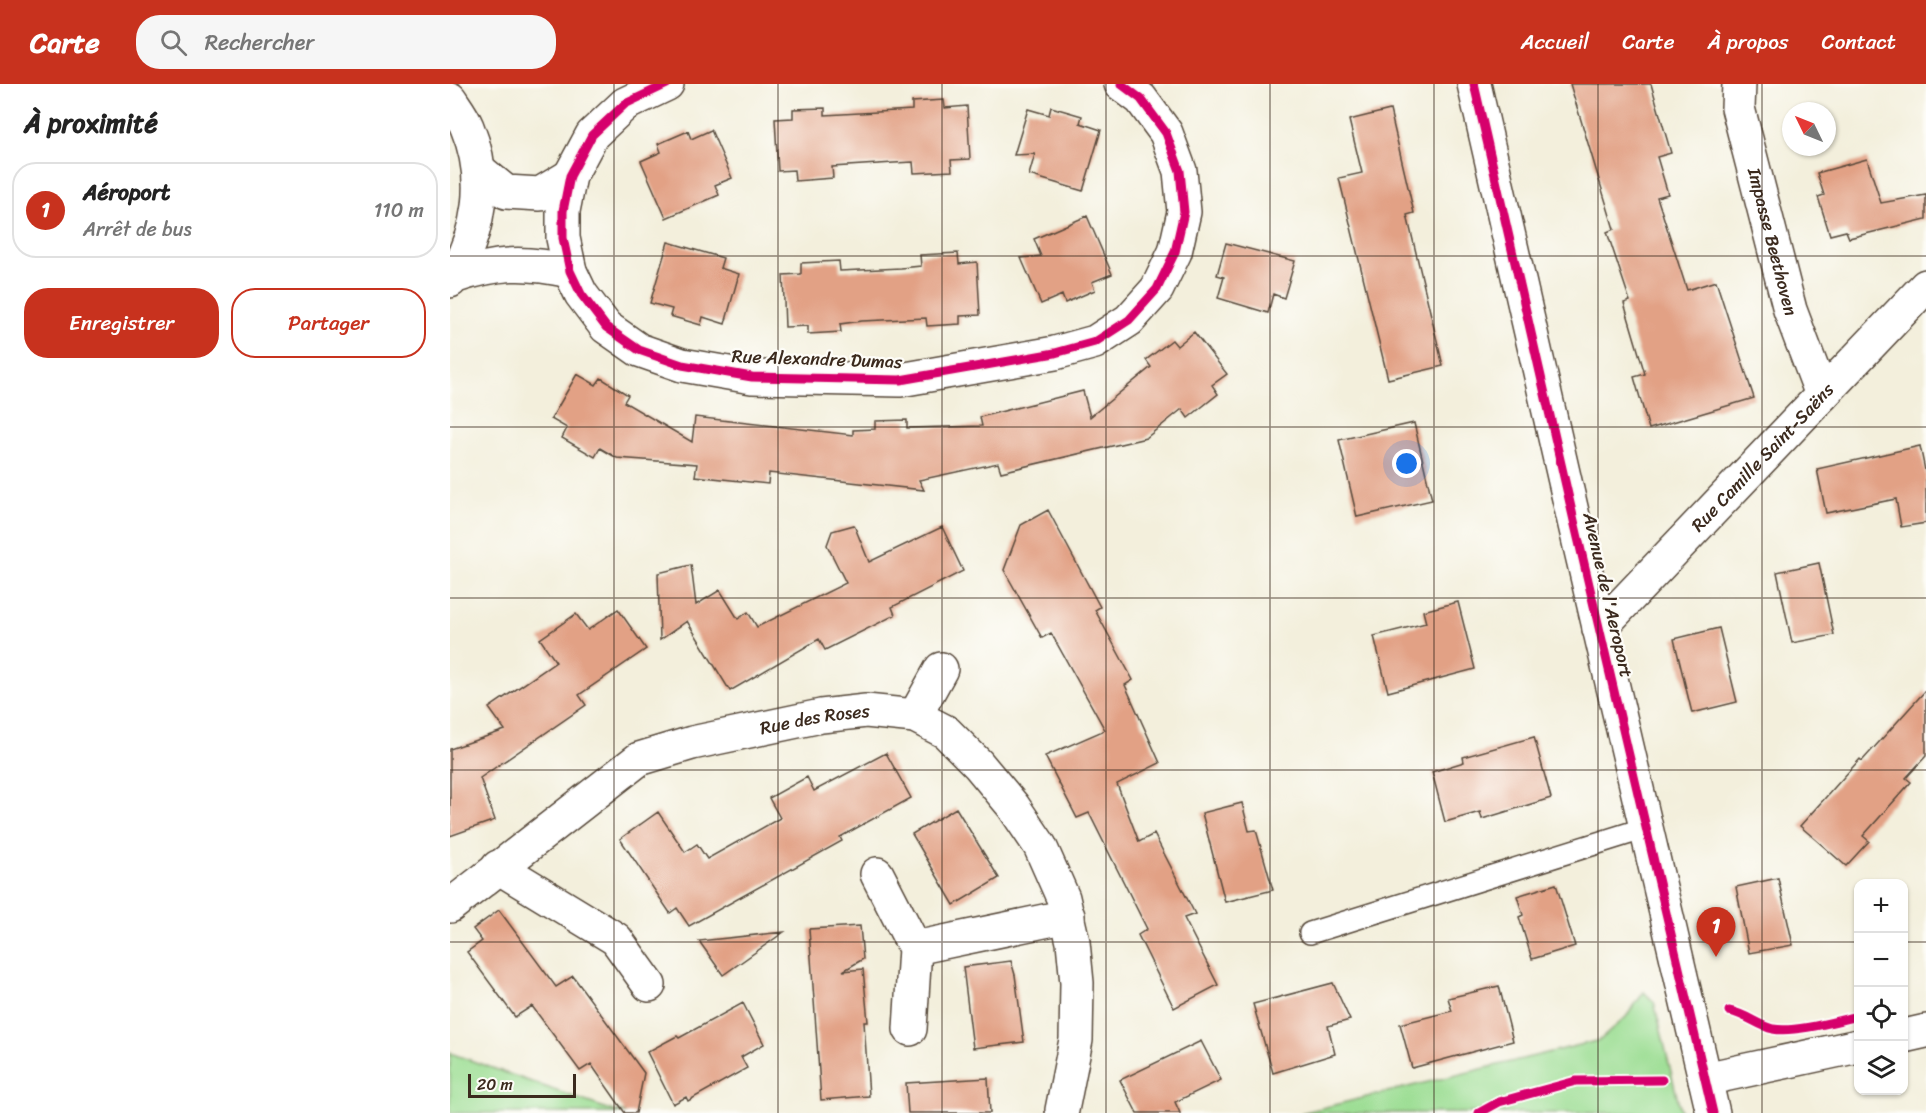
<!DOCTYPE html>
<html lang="fr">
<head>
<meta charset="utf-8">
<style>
  :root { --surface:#fff; --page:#f6f6f6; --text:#222; --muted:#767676; --line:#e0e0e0; --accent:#c8321e }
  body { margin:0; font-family:Sriracha,sans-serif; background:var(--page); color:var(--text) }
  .controls { position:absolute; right:18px; bottom:18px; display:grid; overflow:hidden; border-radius:12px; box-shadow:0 2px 4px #0004 }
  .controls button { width:54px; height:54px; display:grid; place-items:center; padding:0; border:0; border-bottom:2px solid var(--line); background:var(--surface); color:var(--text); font:30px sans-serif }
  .compass { position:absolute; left:1332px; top:18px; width:54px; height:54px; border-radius:50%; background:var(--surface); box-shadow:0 2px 4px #0004; rotate:313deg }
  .scale { position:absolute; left:18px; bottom:15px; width:108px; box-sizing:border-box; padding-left:6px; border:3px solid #3b2a1e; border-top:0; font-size:16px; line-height:21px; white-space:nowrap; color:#3b2a1e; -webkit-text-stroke:4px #fdfcf7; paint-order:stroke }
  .you { position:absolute; left:957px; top:380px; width:21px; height:21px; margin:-15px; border:4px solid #fff; border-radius:50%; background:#1a73e8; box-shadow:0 0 0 9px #1a73e833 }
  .badge { display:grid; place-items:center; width:39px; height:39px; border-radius:50%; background:var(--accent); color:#fff; font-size:20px; font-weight:700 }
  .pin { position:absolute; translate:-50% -50px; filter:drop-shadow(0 2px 3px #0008) }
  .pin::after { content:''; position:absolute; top:32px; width:21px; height:18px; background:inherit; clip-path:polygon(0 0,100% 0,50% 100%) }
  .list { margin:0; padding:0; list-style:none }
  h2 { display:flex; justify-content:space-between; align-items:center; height:78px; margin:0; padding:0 24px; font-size:26px }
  h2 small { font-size:20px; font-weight:400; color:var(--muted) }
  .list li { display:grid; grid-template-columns:39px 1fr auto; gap:18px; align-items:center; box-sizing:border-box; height:96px; margin:0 12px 12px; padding:0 12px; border:2px solid var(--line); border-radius:24px }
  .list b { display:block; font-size:22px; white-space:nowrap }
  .list p { margin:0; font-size:20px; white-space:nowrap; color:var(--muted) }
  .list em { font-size:20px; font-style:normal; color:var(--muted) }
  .actions { display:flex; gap:12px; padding:18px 24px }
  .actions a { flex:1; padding:14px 0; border:2px solid var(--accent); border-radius:24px; text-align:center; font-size:21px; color:var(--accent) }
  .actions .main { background:var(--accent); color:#fff }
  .icon { flex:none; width:33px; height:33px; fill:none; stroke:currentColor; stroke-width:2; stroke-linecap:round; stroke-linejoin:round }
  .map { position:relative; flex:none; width:1476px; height:1029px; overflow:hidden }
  header { display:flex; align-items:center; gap:36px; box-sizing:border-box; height:84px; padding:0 30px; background:var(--accent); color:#fff }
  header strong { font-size:28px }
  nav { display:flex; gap:33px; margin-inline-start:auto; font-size:21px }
  .search { width:420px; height:54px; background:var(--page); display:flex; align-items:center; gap:15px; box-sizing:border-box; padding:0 21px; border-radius:24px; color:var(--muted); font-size:22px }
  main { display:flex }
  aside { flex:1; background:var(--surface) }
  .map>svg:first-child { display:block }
  .green { fill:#9dde94; stroke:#6c8459; stroke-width:1.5 }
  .building { fill:#e2a185 }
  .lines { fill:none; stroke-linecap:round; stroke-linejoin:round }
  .service-casing { stroke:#57483a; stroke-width:24 }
  .minor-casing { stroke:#57483a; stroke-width:36 }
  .tertiary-casing { stroke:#57483a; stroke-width:36 }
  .path { stroke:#57483a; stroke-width:4; stroke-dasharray:1.5 4.5; stroke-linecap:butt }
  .service { stroke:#fff; stroke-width:21 }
  .minor { stroke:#fff; stroke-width:33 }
  .tertiary { stroke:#fff; stroke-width:33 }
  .cycleway-casing { stroke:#fdfcf7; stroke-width:13 }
  .cycleway { stroke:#d6006c; stroke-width:9 }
  .grid { fill:none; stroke:#3b2a1e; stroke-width:1.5; stroke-opacity:0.55 }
  .labels { text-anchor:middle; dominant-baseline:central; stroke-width:4.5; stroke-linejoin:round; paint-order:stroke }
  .street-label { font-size:18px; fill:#3b2a1e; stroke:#fdfcf7 }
</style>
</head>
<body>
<header>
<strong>Carte</strong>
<div class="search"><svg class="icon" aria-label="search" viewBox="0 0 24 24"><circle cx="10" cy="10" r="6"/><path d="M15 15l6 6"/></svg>Rechercher</div>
<nav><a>Accueil</a><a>Carte</a><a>À propos</a><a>Contact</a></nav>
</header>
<main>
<aside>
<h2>À proximité<small></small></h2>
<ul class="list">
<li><span class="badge">1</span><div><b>Aéroport</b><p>Arrêt de bus</p></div><em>110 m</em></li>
</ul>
<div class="actions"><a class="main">Enregistrer</a><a>Partager</a></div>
</aside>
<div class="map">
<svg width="1476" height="1029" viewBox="0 0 1476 1029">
  <rect width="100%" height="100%" fill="#fdfcf7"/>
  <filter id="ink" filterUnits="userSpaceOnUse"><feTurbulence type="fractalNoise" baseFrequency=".0167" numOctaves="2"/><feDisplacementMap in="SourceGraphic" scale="12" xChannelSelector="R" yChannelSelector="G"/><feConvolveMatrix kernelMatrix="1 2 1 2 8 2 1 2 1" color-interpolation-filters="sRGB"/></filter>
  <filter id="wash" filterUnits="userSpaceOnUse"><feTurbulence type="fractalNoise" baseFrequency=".008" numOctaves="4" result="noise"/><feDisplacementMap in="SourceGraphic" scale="24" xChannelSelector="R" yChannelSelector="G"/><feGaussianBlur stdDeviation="1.35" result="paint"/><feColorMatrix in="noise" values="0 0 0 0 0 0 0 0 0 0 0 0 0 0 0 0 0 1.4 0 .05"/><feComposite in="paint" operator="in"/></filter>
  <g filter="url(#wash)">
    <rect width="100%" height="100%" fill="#f3efdc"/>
    <path class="green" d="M1194,908L1204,918L1231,1029H851L1150,956L1176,933Z
      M0,969L163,1027L176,1029H0Z"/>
    <g id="blocks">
      <path class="building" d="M1120,0H1201L1221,69L1207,73L1218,110L1207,113L1237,206L1266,197L1304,314L1199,345L1184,293L1195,290L1174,219L1180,217L1157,148L1164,145Z
        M494,16L495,24L517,22L520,75L501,76L502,87L464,89L463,78L444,79L382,83L383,94L345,97L344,86L328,87L325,35L343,34V25L375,24V31L462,26V18Z
        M601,23L632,32L630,39L651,46L633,107L579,91L585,70L564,71L578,25L599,31Z
        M940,26L964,129L957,131L993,282L938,295L889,94L912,89L899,36Z
        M261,46L282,94L265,101L269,111L216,134L191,77L211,68L208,60L238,47L241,55Z
        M1417,75L1431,119L1476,111V135L1399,154L1396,147L1380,151L1368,113L1374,111L1367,89Z
        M637,132L662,190L642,198L645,206L615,219L612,211L591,220L571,174L591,172L584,155Z
        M218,158L273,174L270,184L289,190L275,240L253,233L251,241L220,232L222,225L200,219Z
        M776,159L845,177L834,214L823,210L818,229L768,214L774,193L767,191Z
        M508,169L509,180L527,178L530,231L510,232V240L477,242L476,234L412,237L390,240L391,248L358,250V242L335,243L333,191L351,190V179L389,177L390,187L451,184L471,182L470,171Z
        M744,248L777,290L762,301L768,310L738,334L732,325L696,354L551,388L548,379L469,396L474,406L319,389L318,400L245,392L247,380L167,374L150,364L145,373L112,354L117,344L101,335L127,290L146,301L151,294L178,311L174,318L242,358L245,333L403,351V346L425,345V337L457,336V344L532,342L530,333L633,307L640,333L701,283L696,276L722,256L727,262Z
        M964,339L982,416L907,433L889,356Z
        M1470,362L1476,391V439L1451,443L1446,415L1376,429L1367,385Z
        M598,426L650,523L645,526L683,596L675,601L710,679L667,700L689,758L704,750L745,830L734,834L768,901L724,924L688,851L697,845L639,729L627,734L595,672L655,646L601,549L592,554L554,486L571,441Z
        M404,441L419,478L492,443L513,487L442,523L445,531L375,566L369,555L280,607L237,537L210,556L208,489L241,481L246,521L270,506L288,535L298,528L307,543L396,499L377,461L382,447Z
        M1369,479L1384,551L1342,559L1327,488Z
        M1008,518L1025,585L938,608L924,552L976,539L973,527Z
        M168,525L196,565L129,611L136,621L30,694L45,736L0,752V665L55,646L39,624L106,578L90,555L126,530L138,546Z
        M1269,544L1287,618L1242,629L1224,555Z
        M1476,606V672L1456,694L1461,698L1413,752L1419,757L1396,782L1350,742L1410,675L1412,677Z
        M1084,653L1101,714L1032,735L1030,728L995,738L982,688L1014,678L1013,673Z
        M436,669L461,714L390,753L392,757L239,842L227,824L220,829L170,755L208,728L235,768L247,760L257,775L330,734L319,714L357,693L364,707Z
        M792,719L799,747L806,746L823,806L775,818L752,729Z
        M506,724L549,794L504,821L462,750Z
        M1328,794L1343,861L1299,869L1286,803Z
        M1106,800L1125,862L1082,875L1069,833L1073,831L1067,812Z
        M49,826L106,903L123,892L194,989L186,1029H175L141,980L130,987L82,922L65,933L17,868L32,857L23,845Z
        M410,842L413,875L393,887L413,885L418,938H414L419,1012L371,1016L359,845Z
        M334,848L273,891L249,857Z
        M561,877L565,891L574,958L523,964L513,883Z
        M883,899L900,936L878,942L885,970L823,989L803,920Z
        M1049,902L1063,957L962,984L950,940L1002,927L998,914Z
        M293,919L314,960L291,973L297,984L238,1017L236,1013L223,1020L197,968L227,952L229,954Z
        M751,957L771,996L725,1018L730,1029H687L670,996Z
        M538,994L540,1029H458L456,999Z"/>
    </g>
  </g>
  <g filter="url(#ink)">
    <use href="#blocks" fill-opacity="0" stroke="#57483a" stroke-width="1.5"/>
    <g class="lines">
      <g class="service-casing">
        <path id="service" d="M860,849L1196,744"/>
      </g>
      <g class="minor-casing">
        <g id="minor">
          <path d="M217,0L175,20L142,51L120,92L113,127V154L120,187L131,210L156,243L189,266L232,281L302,293L450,296L605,269L645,258L679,236L707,205L725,168L734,128L730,87L716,49L691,15L671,0"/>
          <path id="s1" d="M1289,0L1288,24L1340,226L1372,311"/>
          <path d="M0,15C6,24 13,33 17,43C39,96 30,150 0,197"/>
          <path d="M29,86L56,108L90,110L120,92"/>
          <path d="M3,193C48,178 74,177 120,187"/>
          <path id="s2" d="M1149,545L1476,202"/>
          <path d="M465,632L491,585"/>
          <path d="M48,783L166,855L199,901"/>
          <path d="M427,790L465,864L460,945"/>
          <path id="s3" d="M0,822L189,675L242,659L371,632L416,627L465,632L496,648L528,680L563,722L590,762L613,814L623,858L627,899L626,956L612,1026"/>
          <path d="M465,864L618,832"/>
          <path d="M1454,952L1476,947"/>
          <path d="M1255,995L1408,962"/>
        </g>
      </g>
      <g class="tertiary-casing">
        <path id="tertiary" d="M1024,0L1125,441L1263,1029"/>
      </g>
      <path class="path" d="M1279,927C1294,930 1305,939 1319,944
        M1029,1029L1049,1018L1126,997L1212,996"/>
      <use href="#service" class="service"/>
      <use href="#minor" class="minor"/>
      <use href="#tertiary" class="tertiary"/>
      <g class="cycleway-casing">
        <path id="cycleway" d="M217,0L175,20L142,51L120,92L113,127V154L120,187L131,210L156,243L189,266L232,281L302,293L450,296L605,269L645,258L679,236L707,205L725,168L734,128L730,87L716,49L691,15L671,0
          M1024,0L1125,441L1263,1029
          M1279,927C1296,930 1307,941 1323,945C1345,949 1386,937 1408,932
          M1029,1029L1049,1018L1126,997L1212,996"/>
      </g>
      <use href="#cycleway" class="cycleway"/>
    </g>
  </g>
  <path class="grid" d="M164,0V1029M328,0V1029M492,0V1029M656,0V1029M820,0V1029M984,0V1029M1148,0V1029M1312,0V1029M0,172H1476M0,343H1476M0,514H1476M0,686H1476M0,858H1408M1454,858H1476"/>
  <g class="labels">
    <g class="street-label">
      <text stroke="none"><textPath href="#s1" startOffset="162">Impasse Beethoven</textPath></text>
      <text transform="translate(367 275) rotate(2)">Rue Alexandre Dumas</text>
      <text stroke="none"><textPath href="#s2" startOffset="237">Rue Camille Saint-Saëns</textPath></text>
      <text transform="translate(1158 511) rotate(77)">Avenue de l'Aeroport</text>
      <text stroke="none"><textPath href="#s3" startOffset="420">Rue des Roses</textPath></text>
    </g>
  </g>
</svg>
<div class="controls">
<button>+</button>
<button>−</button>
<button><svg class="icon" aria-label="locate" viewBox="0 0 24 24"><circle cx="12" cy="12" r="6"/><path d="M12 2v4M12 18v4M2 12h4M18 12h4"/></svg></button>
<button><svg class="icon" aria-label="layers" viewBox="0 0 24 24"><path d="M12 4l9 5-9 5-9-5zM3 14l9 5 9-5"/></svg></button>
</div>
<svg class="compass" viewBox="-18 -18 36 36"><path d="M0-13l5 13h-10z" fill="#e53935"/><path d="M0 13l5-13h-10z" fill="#767676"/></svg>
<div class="scale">20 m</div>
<div class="you"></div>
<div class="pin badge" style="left:1266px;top:873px">1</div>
</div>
</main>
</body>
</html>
